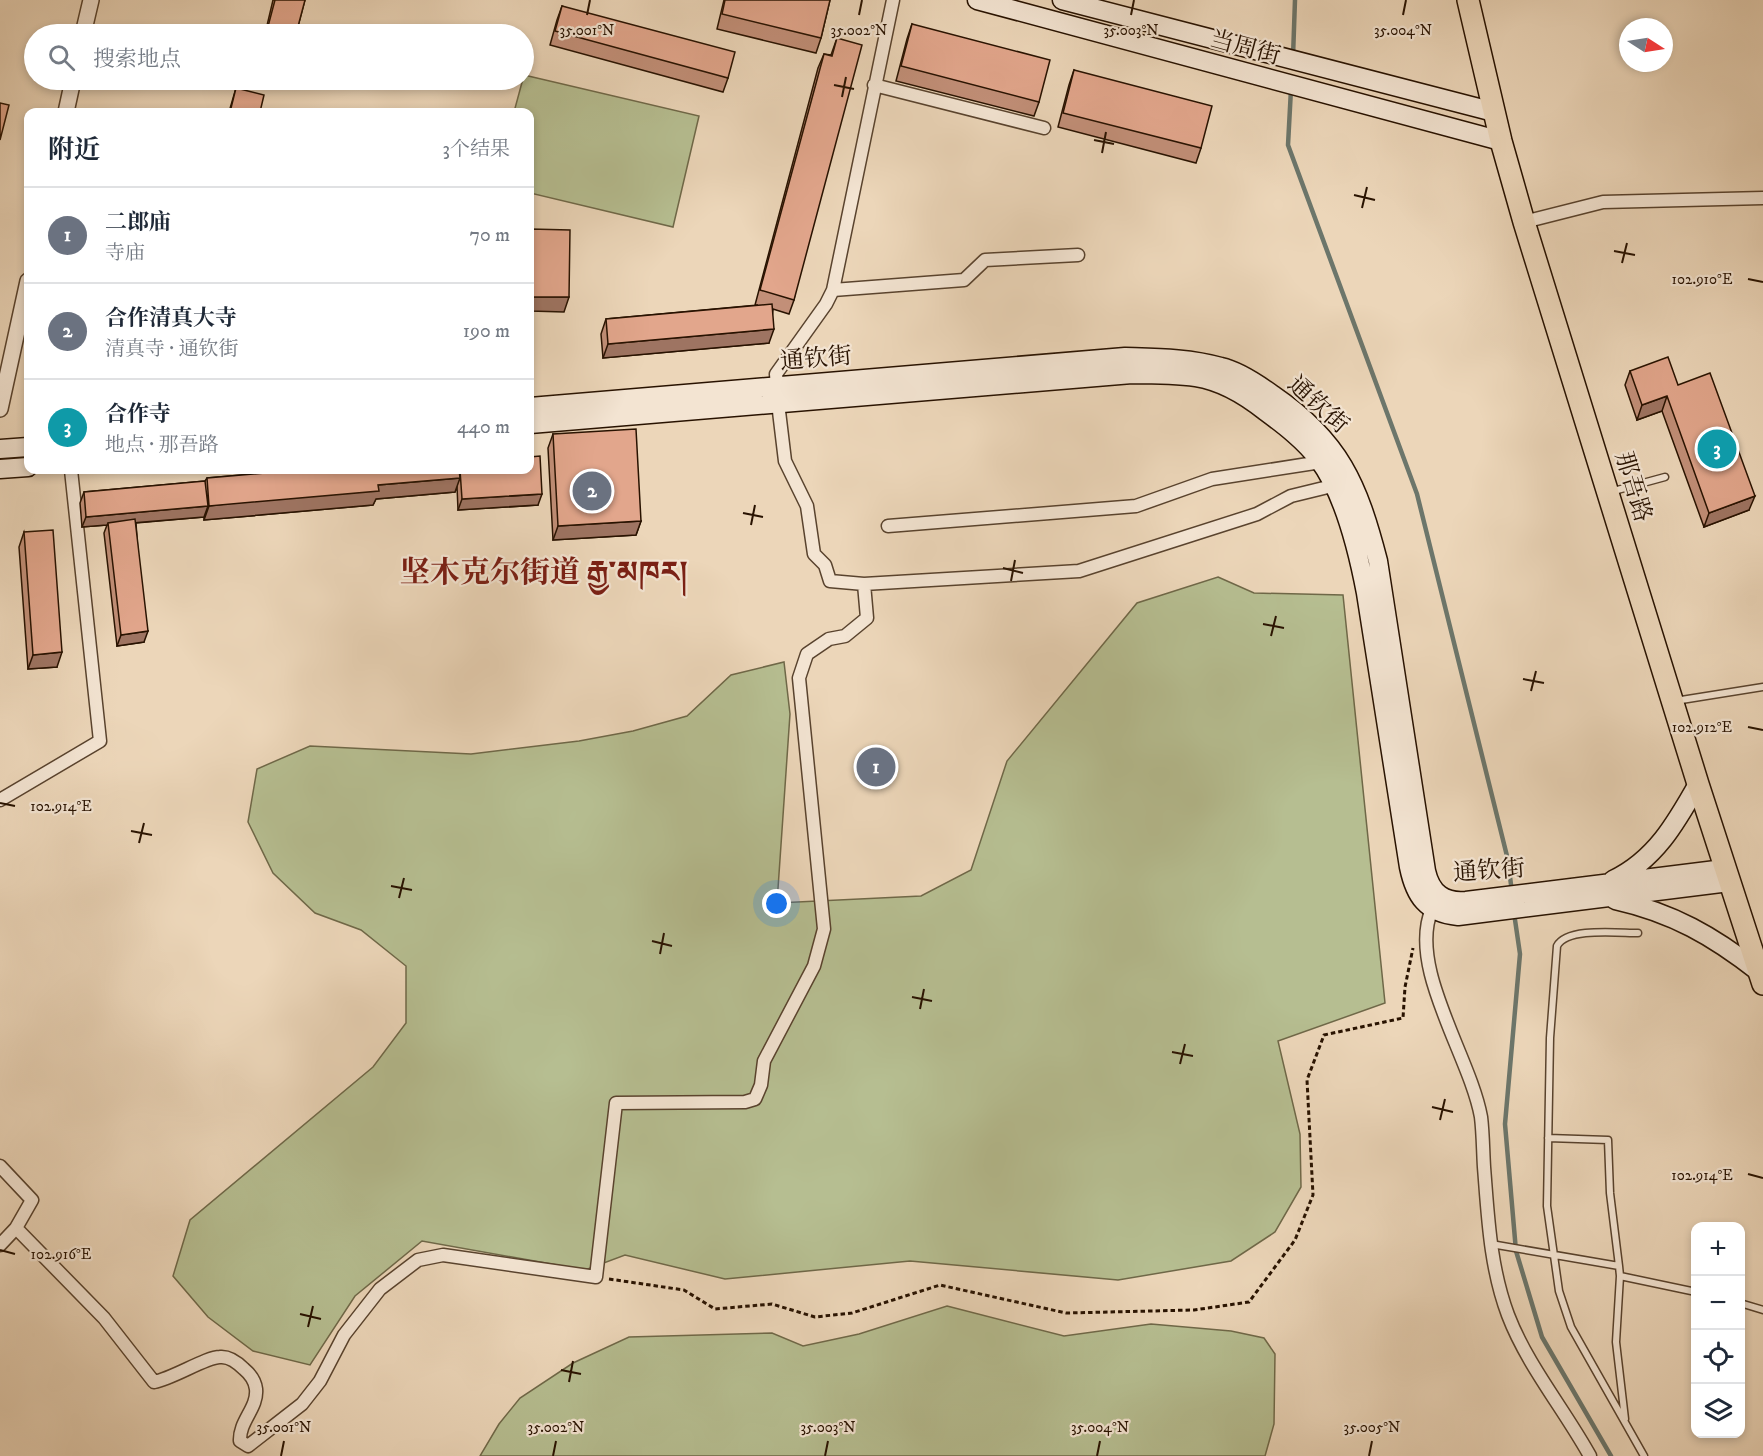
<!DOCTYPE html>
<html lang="zh">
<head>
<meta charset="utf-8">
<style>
  :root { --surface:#fff; --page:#f6f6f7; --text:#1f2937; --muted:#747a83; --line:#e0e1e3; --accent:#8f2418 }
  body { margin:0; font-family:"IM FELL DW Pica","Noto Serif SC","Noto Serif Tibetan",serif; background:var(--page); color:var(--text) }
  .controls { position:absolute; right:18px; bottom:18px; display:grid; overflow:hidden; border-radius:12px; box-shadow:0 3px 9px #0003 }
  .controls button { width:54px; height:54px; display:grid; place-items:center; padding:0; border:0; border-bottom:2px solid var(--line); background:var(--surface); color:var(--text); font:30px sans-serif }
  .compass { position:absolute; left:1619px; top:18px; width:54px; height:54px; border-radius:50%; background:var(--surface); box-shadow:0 3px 9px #0003; rotate:102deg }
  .you { position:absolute; left:777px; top:904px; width:21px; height:21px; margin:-15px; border:4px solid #fff; border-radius:50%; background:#1a73e8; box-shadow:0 0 0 9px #1a73e833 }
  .badge { display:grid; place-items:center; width:39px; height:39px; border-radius:50%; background:var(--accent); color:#fff; font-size:20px; font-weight:700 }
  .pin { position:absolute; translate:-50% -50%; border:3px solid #fff; box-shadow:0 2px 6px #0006 }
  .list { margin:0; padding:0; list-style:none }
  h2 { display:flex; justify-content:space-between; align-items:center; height:78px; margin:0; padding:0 24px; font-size:26px }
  h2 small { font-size:20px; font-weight:400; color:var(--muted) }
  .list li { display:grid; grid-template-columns:39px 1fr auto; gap:18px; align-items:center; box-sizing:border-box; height:96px; padding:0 24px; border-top:2px solid var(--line) }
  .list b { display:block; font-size:22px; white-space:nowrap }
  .list p { margin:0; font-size:20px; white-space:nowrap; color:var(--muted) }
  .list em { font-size:20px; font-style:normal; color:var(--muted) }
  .icon { flex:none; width:33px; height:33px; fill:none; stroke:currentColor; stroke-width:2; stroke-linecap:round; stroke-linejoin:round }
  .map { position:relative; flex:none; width:1763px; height:1456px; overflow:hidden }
  .search { position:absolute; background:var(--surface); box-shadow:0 3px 9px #0003; left:24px; top:24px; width:510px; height:66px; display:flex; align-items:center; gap:15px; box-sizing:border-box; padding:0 21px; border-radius:33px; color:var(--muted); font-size:22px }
  .panel { position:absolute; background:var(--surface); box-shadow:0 3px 9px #0003; left:24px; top:108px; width:510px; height:366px; border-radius:12px }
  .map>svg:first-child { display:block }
  .green { fill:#b6be91; stroke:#6f6848; stroke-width:1.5 }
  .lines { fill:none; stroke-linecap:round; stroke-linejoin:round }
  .stream { stroke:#6c766b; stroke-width:4.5 }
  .service-casing { stroke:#59432e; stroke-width:9 }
  .minor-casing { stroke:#59432e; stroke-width:15 }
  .tertiary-casing { stroke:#59432e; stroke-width:18 }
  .secondary-casing { stroke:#281200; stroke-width:21 }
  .trunk-casing { stroke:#281200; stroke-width:24 }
  .path { stroke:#281200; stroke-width:3; stroke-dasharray:4.5 3; stroke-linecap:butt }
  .service { stroke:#f3e4d2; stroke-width:6 }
  .minor { stroke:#f3e4d2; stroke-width:12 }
  .tertiary { stroke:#f3e4d2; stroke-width:15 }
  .secondary { stroke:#f3e4d2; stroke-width:18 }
  .trunk { stroke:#ecd6b9; stroke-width:21 }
  .wall { fill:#c28f78; stroke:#281200; stroke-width:1.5 }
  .shaded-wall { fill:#9e7462; stroke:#281200; stroke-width:1.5 }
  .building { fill:#e2a68c; stroke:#281200; stroke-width:1.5 }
  .ticks { fill:none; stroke:#281200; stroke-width:2 }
  .labels { text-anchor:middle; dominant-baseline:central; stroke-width:4.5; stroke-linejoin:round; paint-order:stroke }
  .street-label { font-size:24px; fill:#281200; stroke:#f3e4d2 }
  .district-label { font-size:30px; font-weight:bold; fill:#7a1f14; stroke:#f3e4d2 }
  .ticks-label { font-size:15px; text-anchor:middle; fill:#281200; stroke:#f3e4d2; stroke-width:4.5; stroke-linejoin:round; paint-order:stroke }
</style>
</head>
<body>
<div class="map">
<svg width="1763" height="1456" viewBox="0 0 1763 1456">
  <rect width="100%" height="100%" fill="#ecd6b9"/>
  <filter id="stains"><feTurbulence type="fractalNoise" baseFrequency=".00333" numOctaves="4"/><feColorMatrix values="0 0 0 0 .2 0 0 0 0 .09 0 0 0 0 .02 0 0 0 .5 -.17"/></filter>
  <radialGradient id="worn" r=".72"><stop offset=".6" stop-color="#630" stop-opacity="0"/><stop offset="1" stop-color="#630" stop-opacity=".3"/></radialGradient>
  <path class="green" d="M524,75L699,116L673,227L530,193V112H514Z
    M1218,577L1254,593L1343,595L1385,1003L1278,1041L1300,1134L1301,1187L1275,1232L1231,1261L1118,1280L910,1261L725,1279L625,1255L585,1270L422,1241L355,1296L310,1365L253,1351L208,1317L173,1276L190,1220L373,1067L406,1023V966L361,930L315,913L273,873L248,822L257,769L310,746L471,754L579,741L633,731L687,716L731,675L784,662L790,714L777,903L921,896L971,870L1007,761L1137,603Z
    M947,1306L1064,1336L1151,1324L1231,1331L1264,1338L1275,1354L1274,1424L1265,1456H480L499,1424L520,1398L573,1363L629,1337L772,1333L803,1346L859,1334Z"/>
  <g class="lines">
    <path class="stream" d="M1293,57L1295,0
      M1291,89L1288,145L1417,494L1508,860L1512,893
      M1514,913L1520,954L1505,1124L1516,1251L1542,1337L1611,1456"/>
    <g class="service-casing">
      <path id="service" d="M1610,492L1665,477
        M1675,701L1763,687
        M1638,933C1618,933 1567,927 1557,946L1550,1038L1547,1206L1559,1291L1571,1327L1644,1456
        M1548,1138L1608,1140L1610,1193L1619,1266
        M1491,1244L1619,1266L1620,1276L1696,1292
        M1620,1276L1616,1342L1625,1419
        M1740,1303L1763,1310"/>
    </g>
    <g class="minor-casing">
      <path id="minor" d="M874,85L1044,128
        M1524,222L1603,202L1763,198
        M833,290L964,280L985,260L1078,255
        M777,387L776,374L826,304L833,290L893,0
        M778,403L785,461L807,506L814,554L825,565L830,581L864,584L1079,571L1257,514L1291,496L1332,486
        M888,526L1136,506L1212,479L1321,462
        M0,800L100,741L71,470
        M1432,909C1407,967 1470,1056 1481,1117C1483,1133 1483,1151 1484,1167C1488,1217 1490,1267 1508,1315C1527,1365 1564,1409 1590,1456
        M0,1166L32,1200L16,1228L0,1245
        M16,1228L104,1318L154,1382C174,1378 206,1357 220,1357C229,1356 238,1363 244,1369C250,1374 255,1381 256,1389C258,1408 239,1421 240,1441L248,1446L302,1404L320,1381L344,1335L380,1289L418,1260L443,1255L596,1277L616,1103L745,1102L755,1099L761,1085L764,1061L814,966L824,929L799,678L807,654L829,639L845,636L867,618L864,584"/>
    </g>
    <g class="tertiary-casing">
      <path id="tertiary" d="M83,34L91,0
        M66,112L73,80
        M0,409L28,281"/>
    </g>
    <g class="secondary-casing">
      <path id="secondary" d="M977,0L1501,141
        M1062,0L1494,112
        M530,407L1125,357C1157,358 1189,358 1221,367C1239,371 1258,384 1273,395C1340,441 1358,484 1378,561L1426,871C1431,893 1444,903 1466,901L1724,869
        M530,424L1132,374C1153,374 1175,374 1196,377C1221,381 1245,395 1265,411C1284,425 1305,441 1319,460C1345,495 1358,551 1366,593L1409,867C1415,896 1426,913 1458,916L1729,882
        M0,449L28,447
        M0,469L28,467
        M1613,880C1655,860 1676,823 1698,784
        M1615,900C1673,913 1713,936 1759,972"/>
    </g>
    <g class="trunk-casing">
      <path id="trunk" d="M1468,0L1501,141L1524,222L1698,784L1763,984"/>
    </g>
    <path class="path" d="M609,1279L684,1290L715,1309L772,1304L815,1317L852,1313L940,1285L1066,1313L1194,1310L1249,1302L1295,1240L1313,1195L1307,1080L1324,1035L1403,1018L1405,987L1413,948"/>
    <use href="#service" class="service"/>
    <use href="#minor" class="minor"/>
    <use href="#tertiary" class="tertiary"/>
    <use href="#secondary" class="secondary"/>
    <use href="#trunk" class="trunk"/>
  </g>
  <path class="wall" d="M273,0H305L296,34H265Z
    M724,0H830L821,38L816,53L717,29Z
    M562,6L728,78L723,92L550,45L557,20Z
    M912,24L1039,102L1034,116L896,81L907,39Z
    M837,38L794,300L789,314L773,309L769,343L603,358L601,334L606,319L758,305H755L818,68L824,54L831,55Z
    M1074,70L1201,148L1196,163L1058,127L1069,85Z
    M236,88L260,112H229Z
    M1630,371L1678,385L1749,510L1704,527L1662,411L1637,420L1625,385Z
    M553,434L641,521L636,535L553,540L548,448Z
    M299,470H530L538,505L458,510L457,486L455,492L376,499L373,505L204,520V517L136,523L144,642L117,646L104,533L107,525L82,527L80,503L84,492L205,481L207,478Z
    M24,532L57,667L28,669L19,547Z"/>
  <path class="shaded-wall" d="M530,297H569L564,312L530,311Z
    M774,329L769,343L603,358L608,344Z
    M1667,396L1662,411L1637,420L1642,405Z
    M460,478L455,492L376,499L373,505L204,520L209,506L378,485Z
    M542,494L538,505L458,510L462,499Z
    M1755,496L1749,510L1704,527L1709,513Z
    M208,506L204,517L108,525V523L107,525L82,527L86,517Z
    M641,521L636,535L553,540L558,526Z
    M148,631L144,642L117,646L121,635Z
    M62,652L57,667L28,669L33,655Z"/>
  <path class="building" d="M275,0H305L296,34H266Z
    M725,0H830L821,38L722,14Z
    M562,6L735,52L728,78L555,31Z
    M912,24L1050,60L1039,102L901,66Z
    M837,38L862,45L794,300L760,290L824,54L832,56Z
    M1074,70L1212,106L1201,148L1063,113Z
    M236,88L264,95L260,112H230Z
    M0,103L9,105L0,140Z
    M530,229L570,230L569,297H530Z
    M772,304L774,329L608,344L606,319Z
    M1668,357L1678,385L1710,373L1755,496L1709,513L1667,396L1642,405L1630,371Z
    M636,429L641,521L558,526L553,434Z
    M540,456L542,494L462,499L460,470H530V457Z
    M299,470H459L460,478L378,485L379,491L209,506L207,478Z
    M205,481L208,506L86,517L84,492Z
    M135,519L148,631L121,635L108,523Z
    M53,530L62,652L33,655L24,532Z"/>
  <path class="ticks" d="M587,15L590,0M859,15L862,0M1131,15L1134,0M1403,15L1406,0M834,85L854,89M842,97L846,77M1094,140L1114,144M1102,153L1106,132M1354,195L1375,200M1362,208L1367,187M1614,251L1635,255M1622,263L1627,243M1748,279L1763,282M743,513L763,517M751,525L755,505M1003,568L1023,573M1011,581L1015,560M1263,624L1284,628M1271,636L1276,616M1523,679L1544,683M1531,691L1536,671M1748,727L1763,730M0,803L15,806M131,831L152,835M139,843L144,823M391,886L412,890M399,898L404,878M652,941L672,946M660,954L664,933M912,997L932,1001M920,1009L924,989M1172,1052L1193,1056M1180,1064L1185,1044M1432,1107L1453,1112M1440,1120L1445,1099M1748,1174L1763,1178M0,1250L15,1254M300,1314L321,1319M308,1327L313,1306M561,1370L581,1374M569,1382L573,1361M281,1456L284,1441M553,1456L556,1441M825,1456L828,1441M1097,1456L1100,1441M1369,1456L1372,1441"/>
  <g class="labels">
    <g class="street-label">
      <text transform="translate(1245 48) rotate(15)">当周街</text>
      <text transform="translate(816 359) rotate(-5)">通钦街</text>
      <text transform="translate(1318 405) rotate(42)">通钦街</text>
      <text transform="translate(1633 487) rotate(73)">那吾路</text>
      <text transform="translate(1489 871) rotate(-4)">通钦街</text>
    </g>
    <g class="district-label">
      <text x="544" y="573">坚木克尔街道 རྒྱ་མཁར།</text>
    </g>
  </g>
  <g class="ticks-label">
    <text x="587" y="35">35.001°N</text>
    <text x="859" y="35">35.002°N</text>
    <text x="1131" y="35">35.003°N</text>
    <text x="1403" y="35">35.004°N</text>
    <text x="1702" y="284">102.910°E</text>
    <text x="1702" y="732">102.912°E</text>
    <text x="61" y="811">102.914°E</text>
    <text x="1702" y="1180">102.914°E</text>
    <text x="61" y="1259">102.916°E</text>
    <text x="284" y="1432">35.001°N</text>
    <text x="556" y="1432">35.002°N</text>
    <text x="828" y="1432">35.003°N</text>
    <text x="1100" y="1432">35.004°N</text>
    <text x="1372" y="1432">35.005°N</text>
  </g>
  <rect width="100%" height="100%" filter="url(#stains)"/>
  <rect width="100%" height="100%" fill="url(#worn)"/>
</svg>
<div class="controls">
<button>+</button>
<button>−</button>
<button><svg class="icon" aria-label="locate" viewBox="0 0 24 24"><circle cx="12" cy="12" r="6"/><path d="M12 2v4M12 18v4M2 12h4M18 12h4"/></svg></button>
<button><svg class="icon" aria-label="layers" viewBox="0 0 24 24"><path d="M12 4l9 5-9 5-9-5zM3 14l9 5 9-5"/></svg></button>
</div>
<svg class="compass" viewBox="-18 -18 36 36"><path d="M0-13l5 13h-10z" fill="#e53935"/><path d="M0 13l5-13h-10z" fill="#747a83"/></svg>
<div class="you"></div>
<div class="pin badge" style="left:876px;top:767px;background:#6b7280">1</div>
<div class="pin badge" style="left:592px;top:491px;background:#6b7280">2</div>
<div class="pin badge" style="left:1717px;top:449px;background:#0f9aa8">3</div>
<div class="search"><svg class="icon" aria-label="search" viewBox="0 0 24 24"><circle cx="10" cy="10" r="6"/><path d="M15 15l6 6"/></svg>搜索地点</div>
<section class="panel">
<h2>附近<small>3个结果</small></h2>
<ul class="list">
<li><span class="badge" style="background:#6b7280">1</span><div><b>二郎庙</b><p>寺庙</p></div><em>70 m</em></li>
<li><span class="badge" style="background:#6b7280">2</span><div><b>合作清真大寺</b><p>清真寺 · 通钦街</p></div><em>190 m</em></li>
<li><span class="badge" style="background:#0f9aa8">3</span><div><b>合作寺</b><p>地点 · 那吾路</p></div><em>440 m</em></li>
</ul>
</section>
</div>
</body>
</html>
